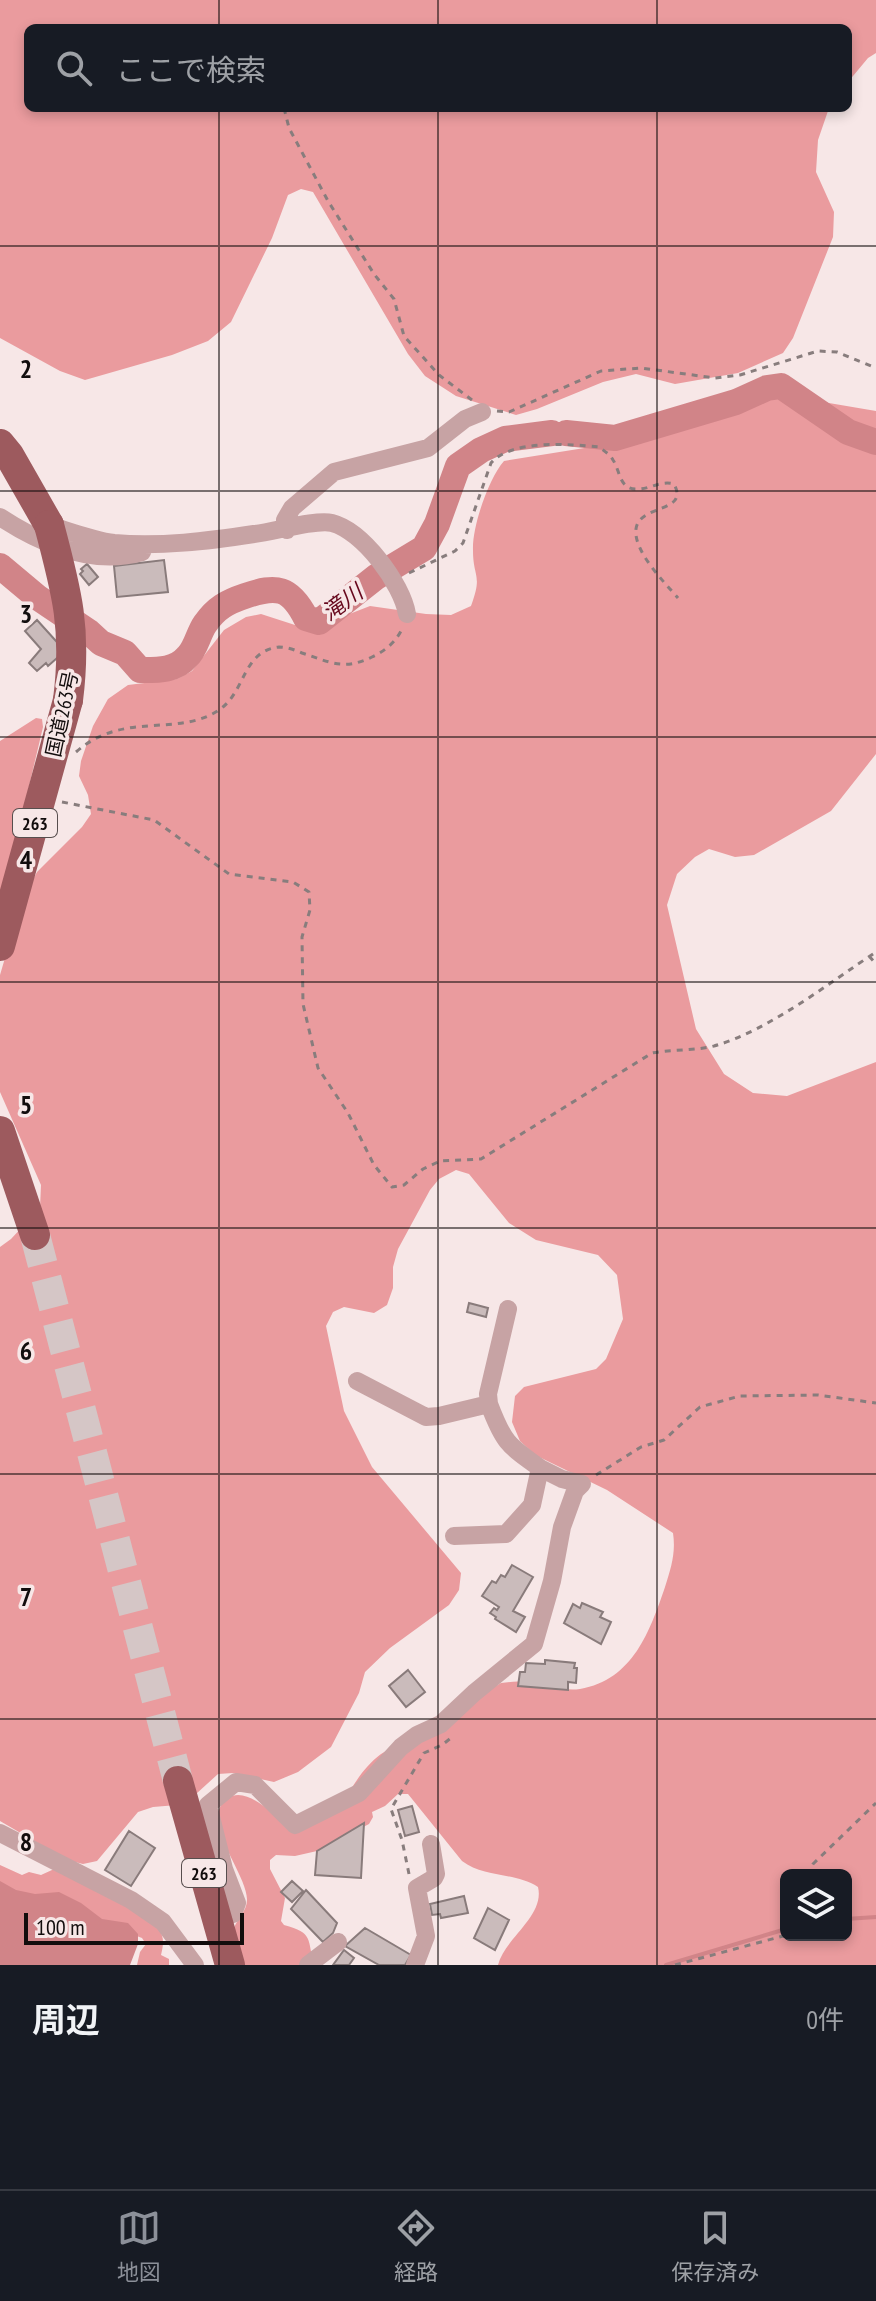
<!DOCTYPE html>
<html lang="ja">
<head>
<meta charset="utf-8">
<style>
  :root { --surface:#171b24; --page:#20242c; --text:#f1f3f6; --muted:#9ea1a6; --line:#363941; --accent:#8c9099 }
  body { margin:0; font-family:"PT Sans Narrow","Noto Sans JP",sans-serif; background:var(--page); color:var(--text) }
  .controls { position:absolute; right:24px; bottom:24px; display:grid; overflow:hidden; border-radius:12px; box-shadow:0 4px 12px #0003 }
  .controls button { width:72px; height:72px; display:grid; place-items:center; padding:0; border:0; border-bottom:2px solid var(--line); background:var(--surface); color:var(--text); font:40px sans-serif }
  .scale { position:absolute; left:24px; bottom:20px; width:220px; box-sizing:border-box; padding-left:8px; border:4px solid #120d0d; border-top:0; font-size:22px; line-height:28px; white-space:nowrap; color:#120d0d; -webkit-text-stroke:6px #f7e7e7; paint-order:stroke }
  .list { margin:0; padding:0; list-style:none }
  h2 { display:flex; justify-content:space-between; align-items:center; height:104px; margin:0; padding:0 32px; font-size:34px }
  h2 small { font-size:26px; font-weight:400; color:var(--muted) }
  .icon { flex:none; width:44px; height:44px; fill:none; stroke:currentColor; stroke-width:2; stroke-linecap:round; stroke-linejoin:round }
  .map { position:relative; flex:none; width:876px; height:1965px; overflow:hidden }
  .search { position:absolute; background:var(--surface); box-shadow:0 4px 12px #0003; left:24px; right:24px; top:24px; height:88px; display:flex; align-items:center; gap:20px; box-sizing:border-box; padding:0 28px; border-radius:12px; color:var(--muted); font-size:30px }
  .sheet { height:224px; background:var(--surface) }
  nav { display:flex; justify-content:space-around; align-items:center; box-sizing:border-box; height:112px; border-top:2px solid var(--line); background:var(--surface); font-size:22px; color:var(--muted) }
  nav a { display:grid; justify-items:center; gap:4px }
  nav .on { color:var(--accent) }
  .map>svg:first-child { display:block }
  .forest { fill:#ea9b9e; fill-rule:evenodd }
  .water { fill:#d18488 }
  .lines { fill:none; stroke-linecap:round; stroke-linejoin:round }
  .stream { stroke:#d18488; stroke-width:4 }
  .river { stroke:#d18488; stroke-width:26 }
  .building { fill:#cabbbb; stroke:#897b7b; stroke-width:2 }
  .trunk-tunnel { stroke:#d5c6c6; stroke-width:30; stroke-dasharray:30 15; stroke-linecap:butt }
  .path { stroke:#887d7d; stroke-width:3; stroke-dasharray:6 6; stroke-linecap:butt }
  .minor { stroke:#c7a3a4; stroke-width:18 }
  .trunk { stroke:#9d5a5e; stroke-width:30 }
  .trunk-bridge { stroke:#9d5a5e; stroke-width:30 }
  .grid { fill:none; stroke:#120d0d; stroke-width:2; stroke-opacity:0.55 }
  .labels { text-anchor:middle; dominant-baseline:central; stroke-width:7; stroke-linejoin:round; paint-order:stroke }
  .shield { fill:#f7e7e7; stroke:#574e4e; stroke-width:2 }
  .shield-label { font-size:18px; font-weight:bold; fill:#120d0d }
  .street-label { font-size:20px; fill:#120d0d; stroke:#f7e7e7 }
  .water-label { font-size:22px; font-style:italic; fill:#67081d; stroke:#f7e7e7 }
  .grid-label { font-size:26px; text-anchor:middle; font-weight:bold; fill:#120d0d; stroke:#f7e7e7; stroke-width:7; stroke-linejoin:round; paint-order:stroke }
</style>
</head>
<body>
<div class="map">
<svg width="876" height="1965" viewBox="0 0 876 1965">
  <rect width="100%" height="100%" fill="#f7e7e7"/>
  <path class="forest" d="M0,0H876V53L868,58L848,82V28H28V108H829L818,140L816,172L834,212L833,237L793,338L783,353L738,373L675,384L636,374L603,382L537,409L516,415L456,396L425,376L408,354L313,192L301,189L288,195L272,238L231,322L208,341L172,355L85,380L60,371L0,338Z
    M770,393L876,411V754L831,811L754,855L735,857L709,849L695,857L677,874L667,905L696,1029L724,1074L753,1093L787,1096L876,1062V1965H498C505,1938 545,1916 538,1887C515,1872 484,1878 462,1861L408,1794H398L385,1806L372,1812L373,1817L369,1824L317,1851L295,1856L276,1855L270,1860V1869L285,1898L281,1921L284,1925C314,1933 307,1939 314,1965H237C236,1955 231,1938 234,1928C237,1919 247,1911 247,1900C248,1874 197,1819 228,1798C247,1786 272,1814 286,1824L337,1811C352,1789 360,1770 381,1754L501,1683C509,1682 517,1681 525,1682C542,1683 563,1692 580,1689C633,1680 650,1631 665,1587C671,1568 676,1553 673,1533L607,1490L535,1455L520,1441L512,1422L515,1396L524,1387L596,1369L606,1359L623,1319L617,1275L598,1255L536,1240L509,1223L469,1174L456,1170L439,1179L430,1190L398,1249L393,1267V1288L387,1305L374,1313L344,1307L333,1312L326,1326L344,1411L372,1467L461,1573L459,1590L449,1605L390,1648L365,1672L359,1693L331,1747L298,1772L274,1782L233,1773L218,1774L196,1794L177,1805L153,1807L138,1812L97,1861L83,1864L67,1860L0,1821V1247L11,1239L40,1208L41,1185L0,1092V975L22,900L37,872L82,827L91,814L88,795L79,776L81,761L93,726L108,699L128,685L177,679L192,671L224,630L246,617L261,614L295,625L316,627L370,606L426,614L451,615L471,606C483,574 473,578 473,550C472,526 489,478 504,461L653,437ZM786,1875H846V1935H786Z
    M36,718L42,719L43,727L0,909V741Z
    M0,1865L22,1875L29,1872L41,1875L52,1870H58C85,1885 140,1908 159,1930C165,1938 163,1946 161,1955L169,1959V1965H137L140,1952L146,1944L142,1938L42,1900L0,1888Z"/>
  <path class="water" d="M0,1881L16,1890L35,1894L59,1892L81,1903L102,1919L128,1923L138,1934V1944L130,1965H0Z"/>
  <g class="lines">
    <path class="stream" d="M846,1919L876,1917
      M666,1965L786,1929"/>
    <path class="river" d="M566,433L615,438L736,402L767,388L781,386L848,432L876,442
      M0,566L37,597L89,632L101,643L125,653L140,670C157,670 175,671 187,657C196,649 198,634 205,624C216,608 227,602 245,596C277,585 290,587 306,618L319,622L376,577L424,548L437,524L458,466L481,450L505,439L552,433"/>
  </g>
  <path class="building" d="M164,560L168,592L117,597L114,566Z
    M87,564L98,577L89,585L80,574L83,571L81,569Z
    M37,620L65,651L48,666L46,663L37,671L29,663L41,649L25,631Z
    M469,1303L488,1308L486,1317L467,1312Z
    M512,1565L533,1577L513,1611L525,1617L516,1632L495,1619L496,1617L490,1613L494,1608L497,1610L499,1607L482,1596L492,1581L496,1583L501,1575L505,1577Z
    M582,1603L603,1612L600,1617L611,1622L601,1644L564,1623L573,1604L580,1608Z
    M545,1660L575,1663L574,1668H577L576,1683L568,1682V1690L518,1686L520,1672H525L526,1663L545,1664Z
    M408,1670L425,1692L406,1707L389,1686Z
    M412,1806L419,1832L405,1836L398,1810Z
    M364,1823L361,1878L315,1875L317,1851Z
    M129,1831L155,1848L131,1886L105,1870Z
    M292,1881L303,1891L292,1902L281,1892Z
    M306,1890L337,1923L333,1933L323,1942L291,1909Z
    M464,1896L468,1913L441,1918L440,1914L432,1915L430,1904Z
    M488,1908L509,1920L495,1950L474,1938Z
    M365,1928L411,1955L405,1965H379L345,1946Z
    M344,1950L354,1958L349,1965H333Z"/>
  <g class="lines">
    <path class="trunk-tunnel" d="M35,1235L178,1781"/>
    <path class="path" d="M284,108L289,128L328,201L374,274L394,299L404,336L439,375L472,400
      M497,411L509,412L518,408L601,371L641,368L715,378L740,375L818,351L837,352L876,368
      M409,573L455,551L463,543L491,463C512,439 570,444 599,447C604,451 610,454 613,460C620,470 619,489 636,489C649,490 660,480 674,484C690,513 639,504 636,529C633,551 665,583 678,598
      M76,752C124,710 177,738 219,710C246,692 242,651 279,647C287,647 295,650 302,653C330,662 343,671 372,657C385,651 396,642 402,629
      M62,802L154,820L229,874L293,882L309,892L310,910L302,937L303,1004L318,1068L348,1113L374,1165L392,1187L404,1185L423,1169L440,1161L481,1159L652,1053C673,1049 694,1051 714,1046C768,1031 829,983 876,952
      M869,956L876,964
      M596,1475L641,1447L664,1440L700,1407L740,1396L818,1395L876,1403
      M409,1874L402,1840L391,1809L424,1753L442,1745L451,1738
      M807,1875L813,1864L876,1803
      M675,1965L787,1935"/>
    <path class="minor" d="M0,517C41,544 93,566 142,552L144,547
      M49,525C69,531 92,540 114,543C160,547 208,541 254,534C274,532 315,519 332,523C363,531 402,584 407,614
      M287,530L285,520L292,508L334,472L428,448L465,419L482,412
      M357,1381L426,1417L439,1416L489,1404C503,1441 507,1445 540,1468L532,1505L506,1534L454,1536
      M489,1404L488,1394L508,1309
      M0,1833L131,1900L163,1922L195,1965
      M217,1919L233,1914L237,1903L224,1869L208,1805L236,1782L255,1785L295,1825L359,1793L401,1747L417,1735L441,1724L474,1693L534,1644L552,1581L562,1527L575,1491L582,1484L562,1479L540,1468
      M308,1965L338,1942
      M415,1965L426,1936L417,1888L434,1878L436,1874L431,1844"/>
    <path class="trunk" d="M0,444L9,455L49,525
      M0,946L68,700
      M0,1131L35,1235
      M178,1781L230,1965"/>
    <path class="trunk-bridge" d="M49,525C67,592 77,630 68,700"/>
  </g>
  <path class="grid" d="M219,0V28M438,0V28M657,0V28M219,108V1965M438,108V1965M657,108V1965M0,246H876M0,491H876M0,737H876M0,982H876M0,1228H876M0,1474H876M0,1719H876"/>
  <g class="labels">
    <g class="shield">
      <rect x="13" y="809" width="44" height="28" rx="6"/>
      <rect x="182" y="1859" width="44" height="28" rx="6"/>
    </g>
    <g class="shield-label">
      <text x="35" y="823">263</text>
      <text x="204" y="1873">263</text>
    </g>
    <g class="street-label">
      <text transform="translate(62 714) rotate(-78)">国道263号</text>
    </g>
    <g class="water-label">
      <text transform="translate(342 602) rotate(-36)">滝川</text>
    </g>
  </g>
  <g class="grid-label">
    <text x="26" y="378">2</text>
    <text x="26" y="623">3</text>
    <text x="26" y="869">4</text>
    <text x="26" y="1114">5</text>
    <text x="26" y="1360">6</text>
    <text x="26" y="1606">7</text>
    <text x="26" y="1851">8</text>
  </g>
</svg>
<div class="controls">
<button><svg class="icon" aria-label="layers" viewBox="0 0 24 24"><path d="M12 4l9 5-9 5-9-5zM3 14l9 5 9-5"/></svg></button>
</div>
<div class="scale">100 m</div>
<div class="search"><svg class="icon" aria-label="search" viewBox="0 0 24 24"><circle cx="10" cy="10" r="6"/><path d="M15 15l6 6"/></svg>ここで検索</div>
</div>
<section class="sheet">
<h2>周辺<small>0件</small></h2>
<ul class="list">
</ul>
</section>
<nav>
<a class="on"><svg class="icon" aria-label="map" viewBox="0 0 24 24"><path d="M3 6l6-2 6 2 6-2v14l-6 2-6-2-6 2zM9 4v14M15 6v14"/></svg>地図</a>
<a><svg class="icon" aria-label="directions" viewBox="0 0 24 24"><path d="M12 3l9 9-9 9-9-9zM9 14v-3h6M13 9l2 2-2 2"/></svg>経路</a>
<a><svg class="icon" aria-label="saved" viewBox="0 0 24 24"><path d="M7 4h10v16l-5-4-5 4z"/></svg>保存済み</a>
</nav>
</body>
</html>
